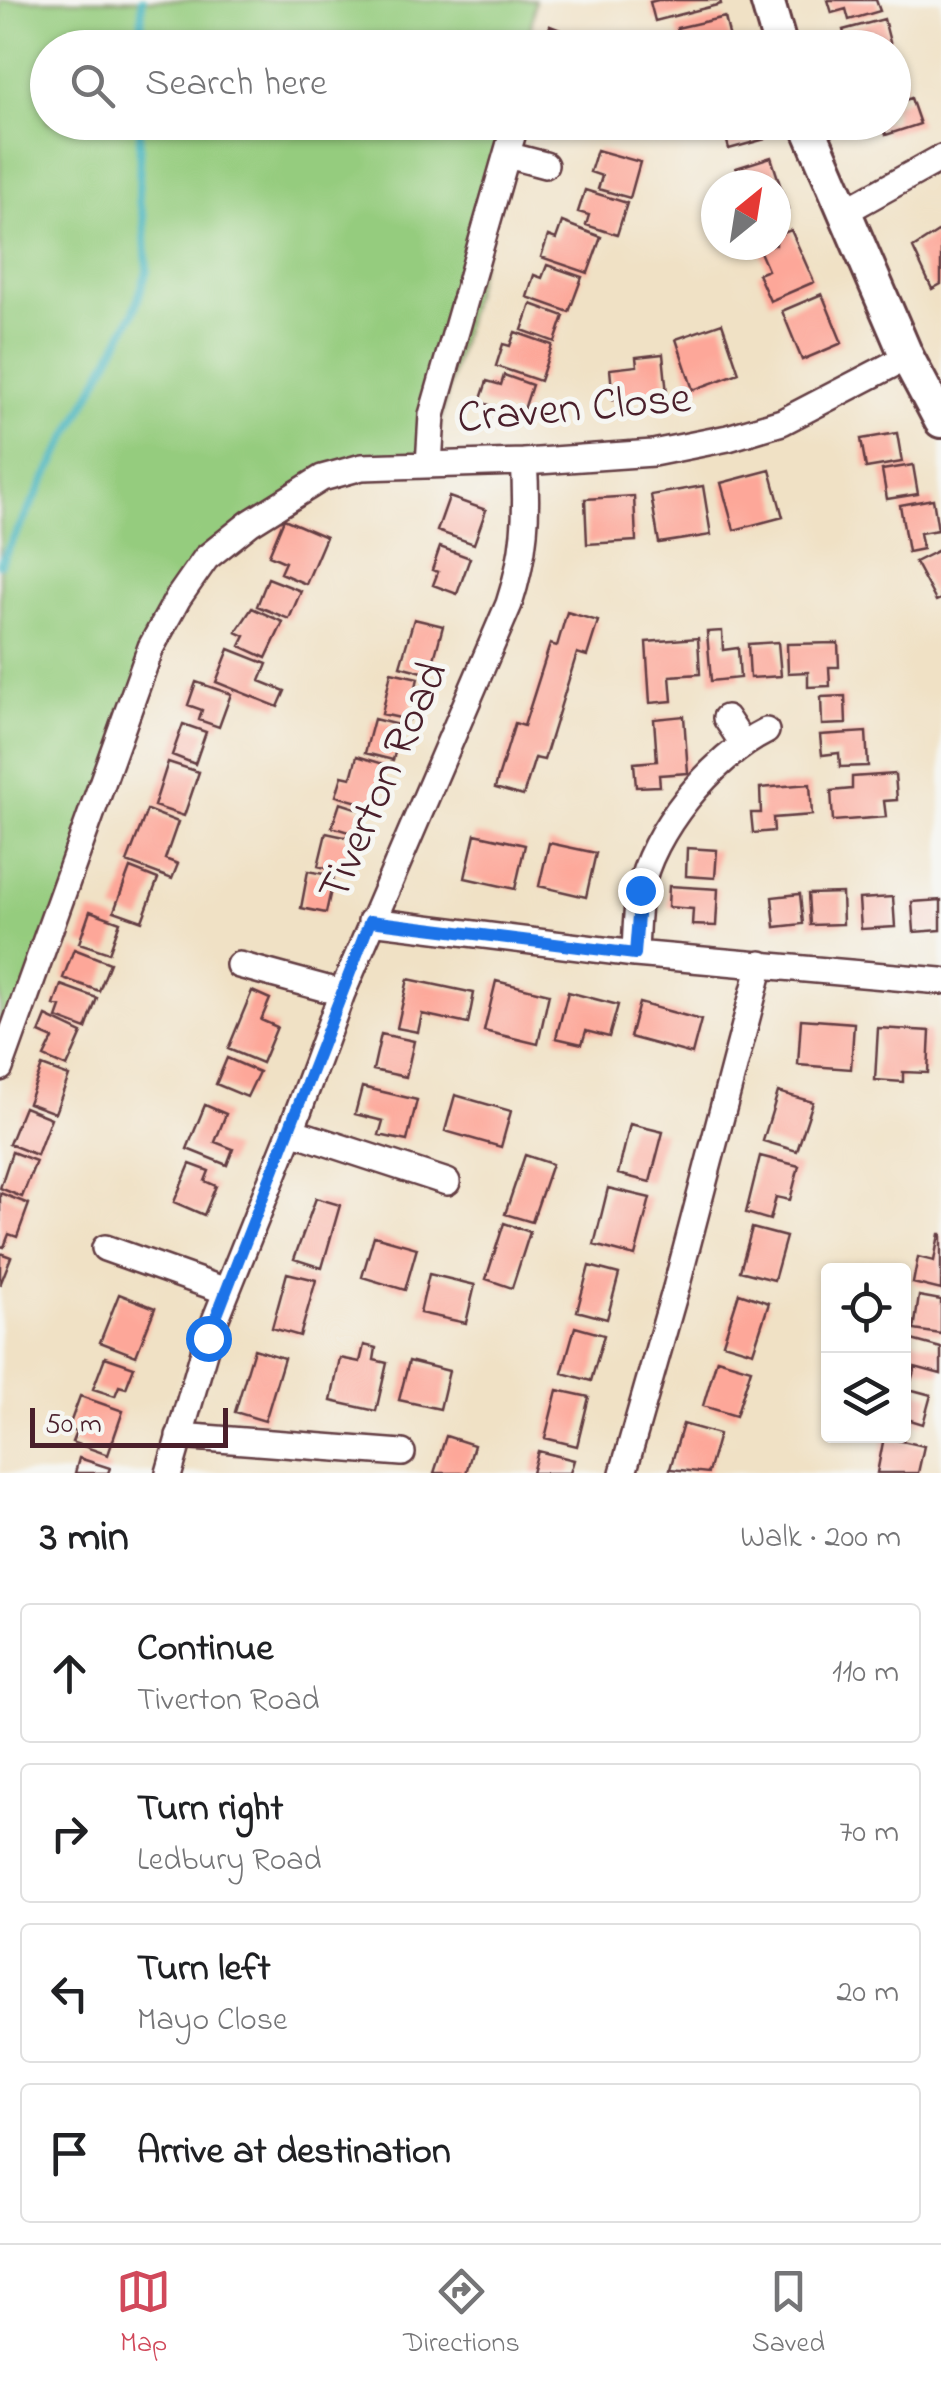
<!DOCTYPE html>
<html lang="en">
<head>
<meta charset="utf-8">
<style>
  :root { --surface:#fff; --page:#f6f6f6; --text:#202124; --muted:#757577; --line:#e0e0e0; --accent:#d1495b }
  body { margin:0; font-family:"Indie Flower",sans-serif; background:var(--page); color:var(--text) }
  .controls { position:absolute; right:30px; bottom:30px; display:grid; overflow:hidden; border-radius:10px; box-shadow:0 2px 8px #0004 }
  .controls button { width:90px; height:90px; display:grid; place-items:center; padding:0; border:0; border-bottom:2px solid var(--line); background:var(--surface); color:var(--text); font:50px sans-serif }
  .compass { position:absolute; left:701px; top:170px; width:90px; height:90px; border-radius:50%; background:var(--surface); box-shadow:0 2px 8px #0004; rotate:30deg }
  .scale { position:absolute; left:30px; bottom:25px; width:198px; box-sizing:border-box; padding-left:10px; border:5px solid #4a1f2b; border-top:0; font-size:28px; line-height:35px; white-space:nowrap; color:#4a1f2b; -webkit-text-stroke:8px #f6f6f2; paint-order:stroke }
  .stop { position:absolute; width:30px; height:30px; margin:-22px; border:8px solid #1a73e8; border-radius:50%; background:#fff }
  .stop.end { background:#1a73e8; border-color:#fff; box-shadow:0 2px 10px #0008 }
  .list { margin:0; padding:0; list-style:none }
  h2 { display:flex; justify-content:space-between; align-items:center; height:130px; margin:0; padding:0 40px; font-size:42px }
  h2 small { font-size:32px; font-weight:400; color:var(--muted) }
  .list li { display:grid; grid-template-columns:65px 1fr auto; gap:30px; align-items:center; box-sizing:border-box; height:140px; margin:0 20px 20px; padding:0 20px; border:2px solid var(--line); border-radius:10px }
  .list b { display:block; font-size:38px; white-space:nowrap }
  .list p { margin:0; font-size:32px; white-space:nowrap; color:var(--muted) }
  .list em { font-size:32px; font-style:normal; color:var(--muted) }
  .icon { flex:none; width:55px; height:55px; fill:none; stroke:currentColor; stroke-width:2; stroke-linecap:round; stroke-linejoin:round }
  .map { position:relative; flex:none; width:941px; height:1473px; overflow:hidden }
  .search { position:absolute; background:var(--surface); box-shadow:0 2px 8px #0004; left:30px; right:30px; top:30px; height:110px; display:flex; align-items:center; gap:25px; box-sizing:border-box; padding:0 35px; border-radius:55px; color:var(--muted); font-size:38px }
  .sheet { height:770px; background:var(--surface) }
  nav { display:flex; justify-content:space-around; align-items:center; box-sizing:border-box; height:140px; border-top:2px solid var(--line); background:var(--surface); font-size:28px; color:var(--muted) }
  nav a { display:grid; justify-items:center; gap:5px }
  nav .on { color:var(--accent) }
  .map>svg:first-child { display:block }
  .green { fill:#95cc7e; stroke:#707654; stroke-width:2.5 }
  .lines { fill:none; stroke-linecap:round; stroke-linejoin:round }
  .stream { stroke:#43b3bc; stroke-width:8 }
  .building { fill:#fda799 }
  .minor-casing { stroke:#633c42; stroke-width:30 }
  .tertiary-casing { stroke:#633c42; stroke-width:38 }
  .minor { stroke:#fff; stroke-width:25 }
  .tertiary { stroke:#fff; stroke-width:32 }
  .route { stroke:#1a73e8; stroke-width:12 }
  .labels { text-anchor:middle; dominant-baseline:central; stroke-width:10; stroke-linejoin:round; paint-order:stroke }
  .street-label { font-size:45px; fill:#4a1f2b; stroke:#f6f6f2 }
</style>
</head>
<body>
<div class="map">
<svg width="941" height="1473" viewBox="0 0 941 1473">
  <rect width="100%" height="100%" fill="#f6f6f2"/>
  <filter id="ink" filterUnits="userSpaceOnUse"><feTurbulence type="fractalNoise" baseFrequency=".01" numOctaves="2"/><feDisplacementMap in="SourceGraphic" scale="20" xChannelSelector="R" yChannelSelector="G"/><feConvolveMatrix kernelMatrix="1 2 1 2 8 2 1 2 1" color-interpolation-filters="sRGB"/></filter>
  <filter id="wash" filterUnits="userSpaceOnUse"><feTurbulence type="fractalNoise" baseFrequency=".0048" numOctaves="4" result="noise"/><feDisplacementMap in="SourceGraphic" scale="40" xChannelSelector="R" yChannelSelector="G"/><feGaussianBlur stdDeviation="2.25" result="paint"/><feColorMatrix in="noise" values="0 0 0 0 0 0 0 0 0 0 0 0 0 0 0 0 0 1.4 0 .05"/><feComposite in="paint" operator="in"/></filter>
  <g filter="url(#wash)">
    <rect width="100%" height="100%" fill="#f0e1c5"/>
    <path class="green" d="M0,0H535L528,47L48,48V122L517,123L429,465L361,467L266,512L183,590L0,1070Z"/>
    <g class="lines">
      <path class="stream" d="M141,48L142,0
        M0,564L133,314L147,271L144,218L139,201L140,122"/>
    </g>
    <g id="blocks">
      <path class="building" d="M658,0H720L721,4L655,21L650,2Z
        M828,0H876L880,11L849,20L846,9L832,13Z
        M725,17L732,48H681L677,28Z
        M884,19L891,46L848,48L843,30Z
        M550,26L571,34L566,48H543Z
        M898,59L906,86L894,90V61Z
        M911,98L920,124L886,135L883,127L874,130L871,122H894V104Z
        M722,122H761L765,139L729,149Z
        M597,150L640,162L630,198L598,189L602,176L590,172Z
        M771,157L788,209L776,213V185H741L736,168Z
        M585,190L627,203L617,235L586,225L589,215L578,212Z
        M562,222L601,237L588,273L541,257L548,236L556,239Z
        M791,230L814,282L770,301L758,274L768,270L757,245H776V236Z
        M941,230V284L932,289L913,248Z
        M547,265L582,277L569,312L527,297L534,275L542,278Z
        M822,294L842,343L802,360L782,311Z
        M531,304L564,316L555,342L522,330Z
        M722,323L739,373L693,390L676,339Z
        M515,332L552,345L540,381L496,366L503,344L510,346Z
        M663,354L667,394L613,400L610,369L637,366L636,357Z
        M504,375L532,385L522,416L480,402L487,381L501,385Z
        M897,433L902,462L866,468L861,439Z
        M913,465L918,494L887,499L882,470Z
        M770,470L783,517L734,530L721,483Z
        M703,486L711,535L659,543L651,495Z
        M634,496L636,541L587,544L585,499Z
        M449,497L486,510L474,544L437,531Z
        M933,499L938,530L920,533L923,549L908,552L900,505Z
        M284,519L326,537L306,584L280,573L285,562L269,555Z
        M440,547L470,558L457,594L433,585L438,572L432,570Z
        M941,549V599L936,601L915,562Z
        M268,578L301,591L289,619L257,606Z
        M252,608L283,622L266,658L240,646L245,636L236,632Z
        M567,612L598,621L587,656L577,653L544,760L535,758L523,796L495,788L515,723L524,726L550,644L557,646Z
        M414,619L443,626L430,674L400,666Z
        M722,631L723,650L738,648L740,678L711,681L707,632Z
        M698,638L700,674L670,676L672,701L650,703L646,642Z
        M778,642L781,676L750,678L748,644Z
        M838,643L839,667H829L830,686L808,687V672L788,673L787,644Z
        M229,649L267,664L260,681L285,691L278,707L216,682Z
        M391,672L418,678L409,720L382,714Z
        M196,682L231,694L219,727L199,720L202,710L188,705Z
        M845,696L846,724L822,725L821,697Z
        M684,716L688,773L659,775L660,786L636,787L634,763L657,761L654,719Z
        M374,719L402,726L393,760L365,753Z
        M183,724L206,732L195,764L172,755Z
        M866,732L868,766L840,767L839,753L822,755L820,735Z
        M357,756L387,765L376,807L336,796L342,776L351,778Z
        M168,762L199,772L184,816L154,806Z
        M895,774L897,800L884,801L886,817L833,821L831,791L852,789V777Z
        M810,784L812,815L773,818L774,831L753,833L751,813H761L760,788Z
        M340,803L365,811L358,835L332,827Z
        M147,810L178,822L165,859L178,864L172,879L127,862Z
        M326,833L354,839L346,873L318,866Z
        M475,834L525,845L515,889L465,878Z
        M549,843L596,853L586,897L539,886Z
        M687,848L717,850L715,878L686,876Z
        M130,868L158,879L142,921L114,911Z
        M308,871L334,876L326,913L301,908Z
        M669,886L718,889L716,926L692,925L693,909L668,907Z
        M842,893L843,924L810,925L808,894Z
        M800,894L803,924L775,927L772,897Z
        M893,897L895,927L861,929L859,899Z
        M941,900V930L914,932L912,902Z
        M90,911L120,922L109,953L79,943Z
        M74,949L110,963L99,991L63,978Z
        M408,979L474,993L468,1024L422,1014L418,1032L397,1028Z
        M496,981L549,994L538,1044L484,1031Z
        M61,985L97,998L86,1029L57,1018L61,1007L54,1005Z
        M252,991L270,999L261,1020L277,1027L262,1063L228,1049Z
        M568,992L618,1005L609,1037L586,1031L582,1044L556,1038Z
        M639,1003L701,1020L692,1054L630,1037Z
        M46,1016L82,1033L67,1067L44,1057L53,1039L39,1033Z
        M801,1019L854,1023L851,1069L798,1065Z
        M878,1028L930,1031L928,1073L903,1072V1082L875,1080Z
        M381,1034L414,1041L406,1077L373,1070Z
        M227,1058L259,1072L247,1097L216,1084Z
        M42,1066L69,1076L55,1113L28,1103Z
        M362,1087L417,1100L407,1141L379,1135L383,1121L355,1114Z
        M778,1092L813,1102L797,1151L763,1141Z
        M455,1095L511,1111L501,1147L445,1131Z
        M205,1105L226,1114L215,1142L233,1149L227,1165L187,1149Z
        M24,1107L51,1118L37,1155L9,1144Z
        M630,1124L663,1132L650,1182L618,1174Z
        M12,1152L36,1161L22,1197L0,1188Z
        M525,1155L552,1164L532,1222L505,1214Z
        M760,1156L799,1166L790,1200L776,1197L770,1220L746,1213Z
        M190,1164L209,1171L205,1181L216,1186L204,1215L174,1202Z
        M608,1188L650,1198L635,1256L594,1245Z
        M0,1193L29,1204L17,1237L9,1234L4,1247L0,1246Z
        M316,1198L340,1205L322,1268L294,1259Z
        M504,1223L530,1232L512,1288L486,1279Z
        M752,1228L786,1237L774,1280L740,1271Z
        M939,1234H941V1290L913,1283L918,1257L934,1261Z
        M374,1236L417,1248L405,1290L362,1277Z
        M0,1253L11,1257L0,1285Z
        M589,1266L619,1274L607,1319L577,1311Z
        M287,1273L316,1280L300,1336L272,1328Z
        M429,1274L475,1285L466,1323L420,1313Z
        M739,1293L769,1303L753,1352L723,1343Z
        M119,1294L155,1308L136,1356L100,1342Z
        M919,1296L941,1300V1334L914,1330Z
        M575,1327L604,1335L591,1381L562,1373Z
        M908,1339L941,1348V1374L915,1367L909,1389L931,1395L923,1424L904,1418V1356Z
        M364,1345L376,1348L374,1360L387,1363L376,1411L331,1401L340,1358L360,1362Z
        M254,1349L284,1358L265,1421L235,1412Z
        M105,1357L134,1367L126,1388L119,1386L115,1396L93,1389Z
        M717,1359L751,1369L736,1416L703,1406Z
        M409,1361L449,1371L440,1409L399,1400Z
        M557,1390L589,1397L577,1446L545,1438Z
        M80,1396L123,1411L108,1455L72,1442L76,1432L68,1429Z
        M683,1424L719,1434L708,1473L670,1469Z
        M446,1436L474,1445L466,1473H434Z
        M884,1437L924,1446L918,1473H877Z
        M538,1451L574,1460L570,1473H532Z
        M79,1458L110,1468L108,1473H75Z"/>
    </g>
  </g>
  <g filter="url(#ink)">
    <use href="#blocks" fill-opacity="0" stroke="#633c42" stroke-width="2.5"/>
    <g class="lines">
      <g class="minor-casing">
        <path id="minor" d="M507,155L545,165
          M842,213L941,158
          M429,465L432,415L516,122
          M726,718L742,742
          M371,921L635,954L941,981
          M635,954C636,933 636,912 640,892C650,833 713,757 766,731
          M239,965L342,993
          M0,1068L151,647L178,598L206,558L250,523L322,478L362,467L524,462L653,453L728,438L782,422L907,357
          M291,1131L447,1182
          M105,1248L226,1291
          M179,1436L402,1453
          M169,1473L208,1338L291,1131L342,993L509,604C525,555 528,513 524,462
          M623,1473L676,1288L761,964"/>
      </g>
      <g class="tertiary-casing">
        <path id="tertiary" d="M767,0L781,48
          M806,122L907,357L941,421"/>
      </g>
      <use href="#minor" class="minor"/>
      <use href="#tertiary" class="tertiary"/>
    </g>
  </g>
  <g class="lines" filter="url(#ink)">
    <path class="route" d="M208,1338L370,921L635,954L640,890"/>
  </g>
  <g class="labels">
    <g class="street-label">
      <text transform="translate(574 410) rotate(-5)">Craven Close</text>
      <text transform="translate(385 782) rotate(-66)">Tiverton Road</text>
    </g>
  </g>
</svg>
<div class="controls">
<button><svg class="icon" aria-label="locate" viewBox="0 0 24 24"><circle cx="12" cy="12" r="6"/><path d="M12 2v4M12 18v4M2 12h4M18 12h4"/></svg></button>
<button><svg class="icon" aria-label="layers" viewBox="0 0 24 24"><path d="M12 4l9 5-9 5-9-5zM3 14l9 5 9-5"/></svg></button>
</div>
<svg class="compass" viewBox="-18 -18 36 36"><path d="M0-13l5 13h-10z" fill="#e53935"/><path d="M0 13l5-13h-10z" fill="#757577"/></svg>
<div class="scale">50 m</div>
<div class="stop" style="left:208px;top:1338px"></div>
<div class="stop end" style="left:640px;top:890px"></div>
<div class="search"><svg class="icon" aria-label="search" viewBox="0 0 24 24"><circle cx="10" cy="10" r="6"/><path d="M15 15l6 6"/></svg>Search here</div>
</div>
<section class="sheet">
<h2>3 min<small>Walk · 200 m</small></h2>
<ul class="list">
<li><svg class="icon" aria-label="ahead" viewBox="0 0 24 24"><path d="M12 20V5M6 11l6-6 6 6"/></svg><div><b>Continue</b><p>Tiverton Road</p></div><em>110 m</em></li>
<li><svg class="icon" aria-label="right" viewBox="0 0 24 24"><path d="M7 20v-9h11M14 6l5 5-5 5"/></svg><div><b>Turn right</b><p>Ledbury Road</p></div><em>70 m</em></li>
<li><svg class="icon" aria-label="left" viewBox="0 0 24 24"><path d="M17 20v-9H6M10 6l-5 5 5 5"/></svg><div><b>Turn left</b><p>Mayo Close</p></div><em>20 m</em></li>
<li><svg class="icon" aria-label="arrive" viewBox="0 0 24 24"><path d="M6 21V4h12l-3 4 3 4H6"/></svg><div><b>Arrive at destination</b></div></li>
</ul>
</section>
<nav>
<a class="on"><svg class="icon" aria-label="map" viewBox="0 0 24 24"><path d="M3 6l6-2 6 2 6-2v14l-6 2-6-2-6 2zM9 4v14M15 6v14"/></svg>Map</a>
<a><svg class="icon" aria-label="directions" viewBox="0 0 24 24"><path d="M12 3l9 9-9 9-9-9zM9 14v-3h6M13 9l2 2-2 2"/></svg>Directions</a>
<a><svg class="icon" aria-label="saved" viewBox="0 0 24 24"><path d="M7 4h10v16l-5-4-5 4z"/></svg>Saved</a>
</nav>
</body>
</html>
